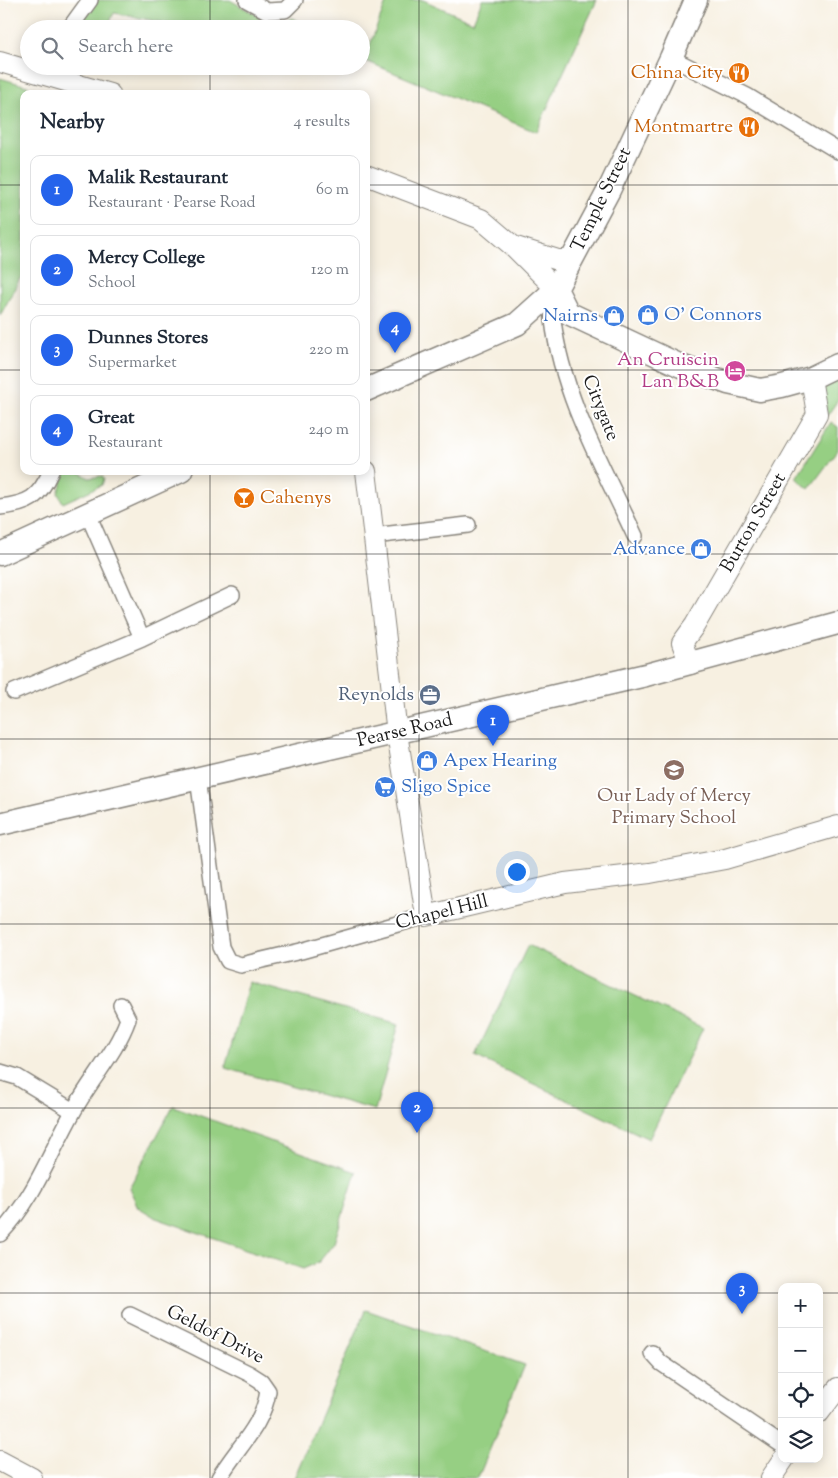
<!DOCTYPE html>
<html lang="en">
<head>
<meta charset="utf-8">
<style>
  :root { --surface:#fff; --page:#f6f6f7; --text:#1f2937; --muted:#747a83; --line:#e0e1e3; --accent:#2563eb }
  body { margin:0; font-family:"Sorts Mill Goudy",serif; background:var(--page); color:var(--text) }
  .controls { position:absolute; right:15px; bottom:15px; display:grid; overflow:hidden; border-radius:10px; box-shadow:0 2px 12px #0003 }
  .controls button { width:45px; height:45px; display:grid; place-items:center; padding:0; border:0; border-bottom:1px solid var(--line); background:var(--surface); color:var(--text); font:25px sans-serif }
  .you { position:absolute; left:516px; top:871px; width:18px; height:18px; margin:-12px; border:4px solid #fff; border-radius:50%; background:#1a73e8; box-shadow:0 0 0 8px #1a73e833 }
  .badge { display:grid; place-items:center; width:32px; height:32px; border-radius:50%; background:var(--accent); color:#fff; font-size:16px; font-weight:700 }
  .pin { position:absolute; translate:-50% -41px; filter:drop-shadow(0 1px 2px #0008) }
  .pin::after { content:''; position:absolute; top:26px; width:18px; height:15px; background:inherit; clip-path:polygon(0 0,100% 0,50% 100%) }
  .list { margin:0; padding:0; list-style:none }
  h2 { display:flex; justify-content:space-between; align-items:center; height:65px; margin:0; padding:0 20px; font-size:21px }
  h2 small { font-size:16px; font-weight:400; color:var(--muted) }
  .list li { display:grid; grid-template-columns:32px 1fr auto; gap:15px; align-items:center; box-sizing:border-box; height:70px; margin:0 10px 10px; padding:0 10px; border:1px solid var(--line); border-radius:10px }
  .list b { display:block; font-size:19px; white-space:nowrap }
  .list p { margin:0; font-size:16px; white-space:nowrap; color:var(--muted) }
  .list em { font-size:16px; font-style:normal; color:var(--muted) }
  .icon { flex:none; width:28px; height:28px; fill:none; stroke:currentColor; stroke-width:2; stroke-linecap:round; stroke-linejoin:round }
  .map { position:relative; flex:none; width:838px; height:1478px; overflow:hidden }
  .search { position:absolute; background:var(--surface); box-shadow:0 2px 12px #0003; left:20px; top:20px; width:350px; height:55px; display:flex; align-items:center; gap:12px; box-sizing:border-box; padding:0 18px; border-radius:28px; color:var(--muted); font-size:19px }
  .panel { position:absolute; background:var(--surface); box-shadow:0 2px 12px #0003; left:20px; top:90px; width:350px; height:385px; border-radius:10px }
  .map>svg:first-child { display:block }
  .green { fill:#96cf83; stroke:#597650 }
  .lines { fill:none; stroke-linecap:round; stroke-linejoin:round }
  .minor-casing { stroke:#8a867e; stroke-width:18 }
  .tertiary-casing { stroke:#8a867e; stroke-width:22 }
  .secondary-casing { stroke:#8a867e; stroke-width:25 }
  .minor { stroke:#fff; stroke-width:15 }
  .tertiary { stroke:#fff; stroke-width:20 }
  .secondary { stroke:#fff; stroke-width:22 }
  .grid { fill:none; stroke:#1c1c1c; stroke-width:1; stroke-opacity:0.55 }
  .labels { text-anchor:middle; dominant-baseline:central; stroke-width:4; stroke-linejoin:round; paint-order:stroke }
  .food-label { font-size:19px; fill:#c56008; stroke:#fff; text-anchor:end }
  .street-label { font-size:19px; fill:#1c1c1c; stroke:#fff }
  .shop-label { font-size:19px; fill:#366cbe; stroke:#fff; text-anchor:start }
  .hotel-label { font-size:19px; fill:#b23c85; stroke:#fff; text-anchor:end }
  .service-label { font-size:19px; fill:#4e5e75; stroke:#fff; text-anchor:end }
  .education-label { font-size:19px; fill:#785e54; stroke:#fff }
</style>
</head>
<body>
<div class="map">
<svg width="838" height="1478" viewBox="0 0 838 1478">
  <rect width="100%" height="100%" fill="#fff"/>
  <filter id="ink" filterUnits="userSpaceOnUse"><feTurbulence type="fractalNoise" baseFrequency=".02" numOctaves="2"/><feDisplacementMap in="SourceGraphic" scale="10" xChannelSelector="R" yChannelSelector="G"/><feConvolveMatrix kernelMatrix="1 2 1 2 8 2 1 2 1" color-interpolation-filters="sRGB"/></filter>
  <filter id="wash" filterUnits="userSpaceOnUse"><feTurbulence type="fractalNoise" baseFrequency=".0096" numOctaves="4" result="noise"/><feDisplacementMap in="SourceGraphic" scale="20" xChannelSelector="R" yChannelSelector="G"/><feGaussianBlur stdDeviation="1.12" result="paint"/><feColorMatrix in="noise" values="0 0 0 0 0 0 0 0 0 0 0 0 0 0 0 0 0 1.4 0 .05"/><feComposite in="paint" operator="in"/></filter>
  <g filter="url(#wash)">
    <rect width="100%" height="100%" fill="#f7f0e1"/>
    <path class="green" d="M97,0H230L264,19L283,22L292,18L312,29H197L114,13L106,29H75Z
      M387,0H423L473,22L482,0H597L536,132L361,59V53L366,55Z
      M0,78L54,94H24V271L0,316Z
      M838,379V400L827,416L823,384Z
      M831,422L838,427V450L809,489L796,478Z
      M66,471H78L89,478L102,476L104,479L102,485L63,503L58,493Z
      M528,945L703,1028L649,1139L475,1056Z
      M249,982L399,1024L375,1110L225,1068Z
      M173,1106L356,1172L334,1243L319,1262L303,1269L156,1218L138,1207L129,1188Z
      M366,1310L525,1365L478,1478H294Z"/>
  </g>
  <g filter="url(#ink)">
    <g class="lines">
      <g class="minor-casing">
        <path id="minor" d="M247,0L267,11L285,10L295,0
          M69,29L90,0
          M671,58L747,96L838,151
          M556,289C555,299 552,310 553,320C562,396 603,467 635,536
          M0,507C29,504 39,498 51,471
          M87,512L142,638
          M373,536L468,525
          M14,692L142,638L232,595
          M198,778L221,947L228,961L241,965L301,951L426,916
          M0,1072L17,1077L73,1111
          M0,1234C34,1199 50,1153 73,1112C90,1080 116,1053 128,1019L121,1005
          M130,1315L250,1374L261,1381L268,1391C263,1427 236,1448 219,1478
          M652,1353L661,1363L782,1445"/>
      </g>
      <g class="tertiary-casing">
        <path id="tertiary" d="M0,62L110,94
          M366,175L481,219L514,247L556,289
          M516,247L558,260H572
          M366,471L397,733L426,916L565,883L650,873L725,859L838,826
          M690,664L682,643L695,625L817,414L811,378
          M819,1413L838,1388
          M0,1461L32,1478
          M771,1478L784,1459"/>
      </g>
      <g class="secondary-casing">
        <path id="secondary" d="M556,289L568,313L681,366L728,383L760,390L782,386L811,378L838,365
          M366,390L517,324L556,289L609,190L671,58L696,0
          M0,554L181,471
          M0,824L646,675L838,623"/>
      </g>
      <use href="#minor" class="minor"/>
      <use href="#tertiary" class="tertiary"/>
      <use href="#secondary" class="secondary"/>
    </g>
  </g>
  <path class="grid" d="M210,0V29M419,0V1478M628,0V1478M210,66V94M0,185H24M366,185H838M0,370H24M366,370H838M210,471V1478M0,554H838M0,739H838M0,924H838M0,1108H838M0,1293H782M819,1293H838"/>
  <defs>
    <g id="restaurant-disc" transform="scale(1.125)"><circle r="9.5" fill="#e8710a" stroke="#fff"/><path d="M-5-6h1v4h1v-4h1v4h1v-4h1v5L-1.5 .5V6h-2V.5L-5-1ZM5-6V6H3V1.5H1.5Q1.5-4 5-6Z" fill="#fff"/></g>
    <g id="shop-disc" transform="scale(1.125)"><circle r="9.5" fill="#3f7fe0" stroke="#fff"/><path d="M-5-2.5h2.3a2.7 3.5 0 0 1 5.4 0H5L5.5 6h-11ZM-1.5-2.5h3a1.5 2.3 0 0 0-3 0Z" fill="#fff"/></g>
    <g id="hotel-disc" transform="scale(1.125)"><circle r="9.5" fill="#d1479c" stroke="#fff"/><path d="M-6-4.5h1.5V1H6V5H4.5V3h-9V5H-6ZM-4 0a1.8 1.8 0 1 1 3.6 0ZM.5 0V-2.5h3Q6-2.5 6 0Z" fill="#fff"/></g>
    <g id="bar-disc" transform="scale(1.125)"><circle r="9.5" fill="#e8710a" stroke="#fff"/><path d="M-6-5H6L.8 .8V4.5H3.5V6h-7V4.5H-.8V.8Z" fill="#fff"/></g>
    <g id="office-disc" transform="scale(1.125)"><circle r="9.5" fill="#5c6f8a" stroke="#fff"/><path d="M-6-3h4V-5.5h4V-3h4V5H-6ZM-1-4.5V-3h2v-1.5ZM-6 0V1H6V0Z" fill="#fff"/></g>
    <g id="school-disc" transform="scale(1.125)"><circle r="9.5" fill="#8d6e63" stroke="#fff"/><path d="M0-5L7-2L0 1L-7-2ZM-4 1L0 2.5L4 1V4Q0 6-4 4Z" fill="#fff"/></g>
    <g id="supermarket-disc" transform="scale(1.125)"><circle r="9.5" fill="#3f7fe0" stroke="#fff"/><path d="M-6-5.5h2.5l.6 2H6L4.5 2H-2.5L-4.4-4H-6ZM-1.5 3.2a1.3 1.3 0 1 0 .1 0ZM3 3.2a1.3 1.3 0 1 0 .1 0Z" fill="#fff"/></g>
  </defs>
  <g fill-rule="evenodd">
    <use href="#restaurant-disc" x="739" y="73"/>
    <use href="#restaurant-disc" x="749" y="127"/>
    <use href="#shop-disc" x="648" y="315"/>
    <use href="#shop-disc" x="614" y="316"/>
    <use href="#hotel-disc" x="735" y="371"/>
    <use href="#bar-disc" x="244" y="498"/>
    <use href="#shop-disc" x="701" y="549"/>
    <use href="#office-disc" x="430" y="695"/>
    <use href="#shop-disc" x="427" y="761"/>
    <use href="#school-disc" x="674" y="770"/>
    <use href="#supermarket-disc" x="385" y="787"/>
  </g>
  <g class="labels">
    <g class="food-label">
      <text x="723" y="73">China City</text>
      <text x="733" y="127">Montmartre</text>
      <text x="260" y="498" text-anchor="start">Cahenys</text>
    </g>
    <g class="street-label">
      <text transform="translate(602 200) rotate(-64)">Temple Street</text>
      <text transform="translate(600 408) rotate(68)">Citygate</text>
      <text transform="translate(754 523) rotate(-60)">Burton Street</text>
      <text transform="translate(405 731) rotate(-13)">Pearse Road</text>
      <text transform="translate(442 913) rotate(-14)">Chapel Hill</text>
      <text transform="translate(215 1335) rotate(27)">Geldof Drive</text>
    </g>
    <g class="shop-label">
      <text x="664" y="315">O' Connors</text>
      <text x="598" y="316" text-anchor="end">Nairns</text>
      <text x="685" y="549" text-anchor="end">Advance</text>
      <text x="443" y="761">Apex Hearing</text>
      <text x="401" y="787">Sligo Spice</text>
    </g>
    <g class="hotel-label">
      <text x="719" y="360">An Cruiscin<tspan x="719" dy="22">Lan B&amp;B</tspan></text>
    </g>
    <g class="service-label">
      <text x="414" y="695">Reynolds</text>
    </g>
    <g class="education-label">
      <text x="674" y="796">Our Lady of Mercy<tspan x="674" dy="22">Primary School</tspan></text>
    </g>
  </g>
</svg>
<div class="controls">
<button>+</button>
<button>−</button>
<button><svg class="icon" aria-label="locate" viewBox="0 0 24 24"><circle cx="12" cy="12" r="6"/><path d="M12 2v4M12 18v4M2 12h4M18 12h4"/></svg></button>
<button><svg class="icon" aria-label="layers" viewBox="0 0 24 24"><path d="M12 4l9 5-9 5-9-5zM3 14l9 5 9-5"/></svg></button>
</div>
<div class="you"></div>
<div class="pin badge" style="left:493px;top:746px">1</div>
<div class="pin badge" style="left:417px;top:1133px">2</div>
<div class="pin badge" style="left:742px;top:1314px">3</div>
<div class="pin badge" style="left:395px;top:353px">4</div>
<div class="search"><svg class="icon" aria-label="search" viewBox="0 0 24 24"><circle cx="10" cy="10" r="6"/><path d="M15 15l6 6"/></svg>Search here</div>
<section class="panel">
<h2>Nearby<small>4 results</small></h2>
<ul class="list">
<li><span class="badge">1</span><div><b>Malik Restaurant</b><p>Restaurant · Pearse Road</p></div><em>60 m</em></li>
<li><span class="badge">2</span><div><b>Mercy College</b><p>School</p></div><em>120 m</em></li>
<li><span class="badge">3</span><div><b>Dunnes Stores</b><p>Supermarket</p></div><em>220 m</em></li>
<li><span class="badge">4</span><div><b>Great</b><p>Restaurant</p></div><em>240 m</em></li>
</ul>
</section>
</div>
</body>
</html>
